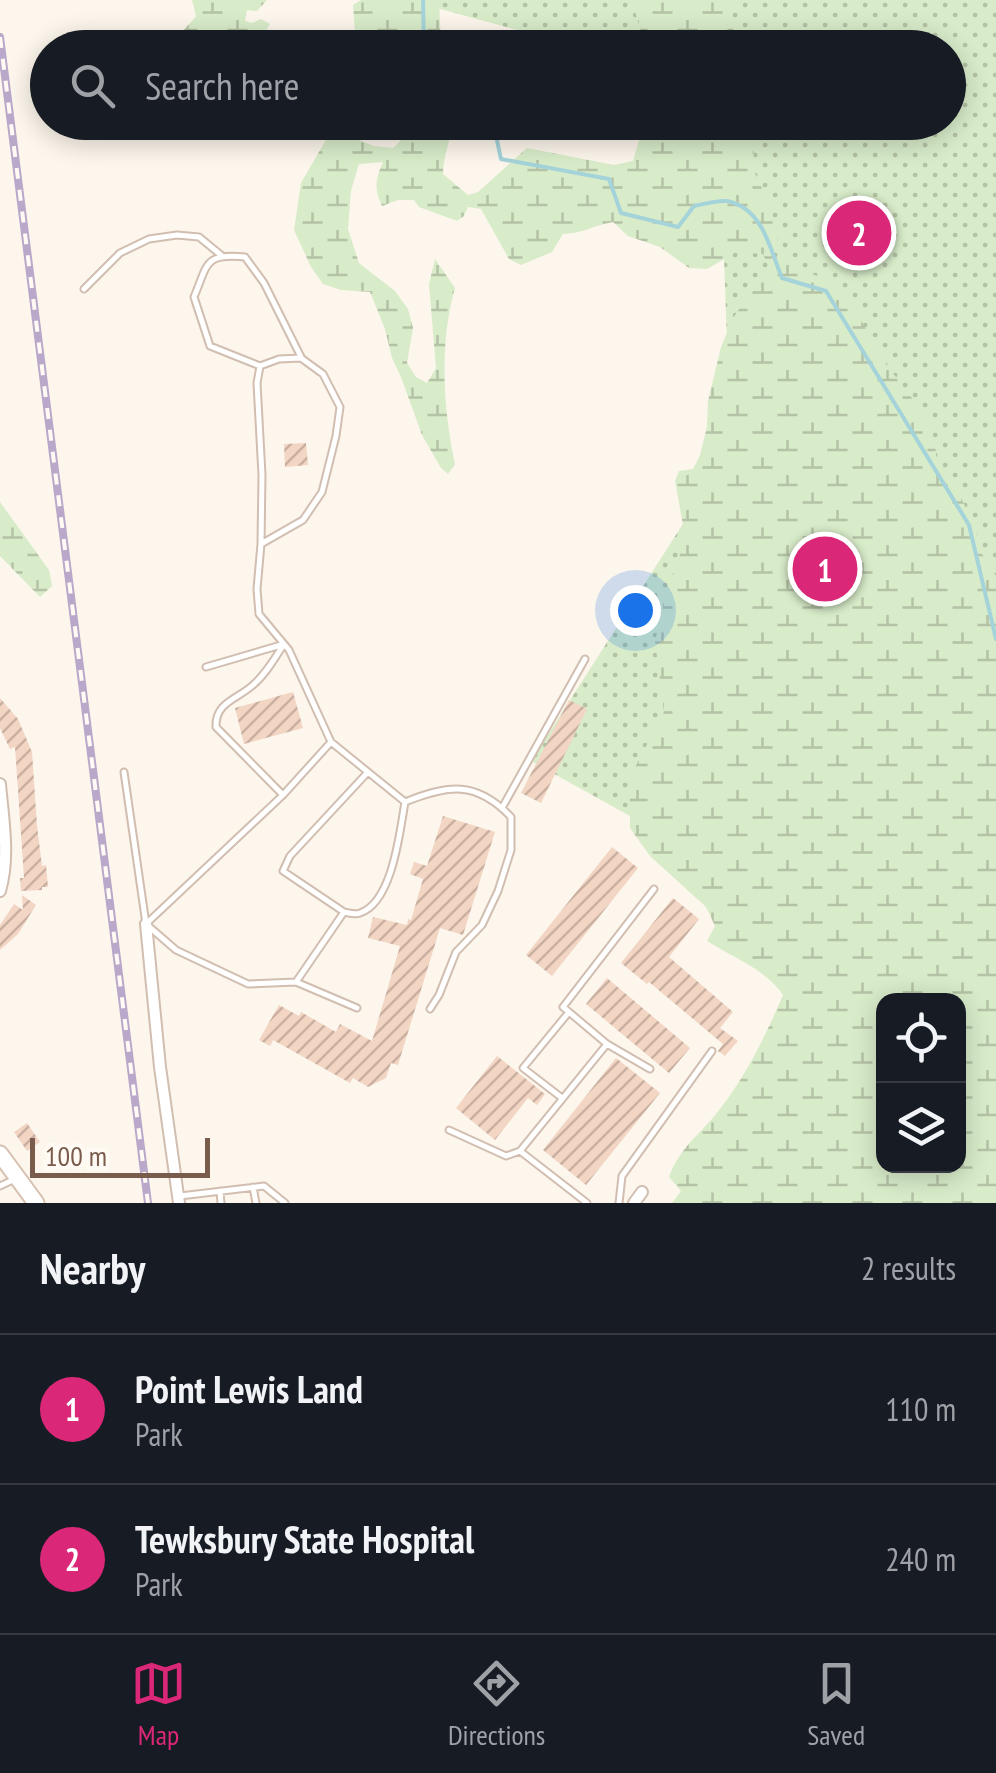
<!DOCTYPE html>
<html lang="en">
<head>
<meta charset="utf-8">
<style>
  :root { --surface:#171b24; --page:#20242c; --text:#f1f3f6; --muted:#9ea1a6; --line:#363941; --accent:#db2777 }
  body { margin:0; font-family:"PT Sans Narrow",sans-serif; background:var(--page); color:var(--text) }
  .controls { position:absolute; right:30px; bottom:30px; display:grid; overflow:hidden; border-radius:20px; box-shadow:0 5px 25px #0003 }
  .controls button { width:90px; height:90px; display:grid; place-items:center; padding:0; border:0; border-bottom:2px solid var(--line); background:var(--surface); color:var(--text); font:50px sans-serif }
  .scale { position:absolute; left:30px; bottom:25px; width:180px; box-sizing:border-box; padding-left:10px; border:5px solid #7a5c4d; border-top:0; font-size:28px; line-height:35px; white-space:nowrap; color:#7a5c4d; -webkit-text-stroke:8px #fffaf3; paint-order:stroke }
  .you { position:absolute; left:635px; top:610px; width:35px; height:35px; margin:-25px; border:8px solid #fff; border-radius:50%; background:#1a73e8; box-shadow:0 0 0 15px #1a73e833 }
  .badge { display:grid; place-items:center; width:65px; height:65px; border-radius:50%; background:var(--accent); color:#fff; font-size:32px; font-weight:700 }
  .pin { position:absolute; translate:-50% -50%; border:5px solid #fff; box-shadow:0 2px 10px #0006 }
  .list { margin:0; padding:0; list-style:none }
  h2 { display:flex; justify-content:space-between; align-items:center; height:130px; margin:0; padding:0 40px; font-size:42px }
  h2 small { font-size:32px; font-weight:400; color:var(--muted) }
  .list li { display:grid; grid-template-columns:65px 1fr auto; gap:30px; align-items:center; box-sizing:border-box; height:150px; padding:0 40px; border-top:2px solid var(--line) }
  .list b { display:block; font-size:38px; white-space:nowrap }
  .list p { margin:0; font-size:32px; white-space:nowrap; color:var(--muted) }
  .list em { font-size:32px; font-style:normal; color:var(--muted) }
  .icon { flex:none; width:55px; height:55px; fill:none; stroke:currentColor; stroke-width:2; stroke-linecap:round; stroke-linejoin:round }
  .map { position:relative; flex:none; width:996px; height:1203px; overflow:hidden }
  .search { position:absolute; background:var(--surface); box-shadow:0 5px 25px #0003; left:30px; right:30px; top:30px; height:110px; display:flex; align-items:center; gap:25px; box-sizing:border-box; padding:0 35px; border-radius:55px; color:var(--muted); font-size:38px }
  .sheet { height:430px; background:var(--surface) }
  nav { display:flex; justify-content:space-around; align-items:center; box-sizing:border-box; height:140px; border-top:2px solid var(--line); background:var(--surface); font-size:28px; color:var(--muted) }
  nav a { display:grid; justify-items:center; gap:5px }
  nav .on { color:var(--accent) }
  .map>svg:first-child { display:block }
  .green { fill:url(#green-dots) }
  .wetland { fill:url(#wetland-marsh); fill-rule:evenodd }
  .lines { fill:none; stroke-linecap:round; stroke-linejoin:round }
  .stream { stroke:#a5d3da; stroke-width:4 }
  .building { fill:url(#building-hatch) }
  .service-casing { stroke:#d1beb0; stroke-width:9 }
  .minor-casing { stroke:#d1beb0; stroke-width:14 }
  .secondary-casing { stroke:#d6c0b0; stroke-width:19 }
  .service { stroke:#fff; stroke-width:5 }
  .minor { stroke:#fff; stroke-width:10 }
  .secondary { stroke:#fff; stroke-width:15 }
  .rail-casing { stroke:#b9a8c9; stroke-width:8 }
  .rail { stroke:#fffaf3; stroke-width:4; stroke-dasharray:11; stroke-linecap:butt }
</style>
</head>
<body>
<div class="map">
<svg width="996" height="1203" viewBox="0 0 996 1203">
  <defs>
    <pattern id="green-dots" width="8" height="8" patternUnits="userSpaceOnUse" patternTransform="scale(2.5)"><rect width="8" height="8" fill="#d8ecc9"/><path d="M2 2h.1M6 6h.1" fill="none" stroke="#b4c2a5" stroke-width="1.8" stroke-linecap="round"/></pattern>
    <pattern id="wetland-marsh" width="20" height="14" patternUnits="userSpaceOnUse" patternTransform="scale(2.5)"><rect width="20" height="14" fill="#d8ecc9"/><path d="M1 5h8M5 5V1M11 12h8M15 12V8" fill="none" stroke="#b4c2a5"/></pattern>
    <pattern id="building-hatch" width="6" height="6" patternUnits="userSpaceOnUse" patternTransform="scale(2.5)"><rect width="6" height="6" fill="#f3d5c3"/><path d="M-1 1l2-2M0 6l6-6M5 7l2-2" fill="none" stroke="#cab0a1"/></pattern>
  </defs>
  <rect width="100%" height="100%" fill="#fdf6ec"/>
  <path class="green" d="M407,0H996V689L664,835L531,761L731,449L719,123L948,122V48L580,47Z"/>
  <path class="wetland" d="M192,0H267L257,11L247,10L245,21L252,23L261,19L270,24L265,32L273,37L287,35L296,39L300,47H233L232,40L226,41L220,47H179L176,42C180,31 190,25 196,16Z
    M361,0H439L441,47H356L353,5Z
    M632,0H729L736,47H645Z
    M419,123H445L451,127C450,144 443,157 443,174L468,195L478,192L527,148L614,165L633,161L644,123H748L753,136L754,171L771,208L768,216L781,229L773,255L791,266L833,282L848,298L886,364L924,414L935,440L936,455L946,477L961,498L975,527L982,554L996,576V1203H672L681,1191L669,1177C679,1149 698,1136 716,1114C745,1078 765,1037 783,995C767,970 732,957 707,941L715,926L706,907L650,856L630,828V777L664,712L655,641L668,587L679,562L683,525L675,481L679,471L693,469L700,455L707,427L708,401L721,347L732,320L768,265L763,254L736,252L707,269L689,268L660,247L628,236L613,222C594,225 582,234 563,234L552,252L521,265L509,259L481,209L468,207L464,216L457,221L419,207L414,200H398L382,206C374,189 375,180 383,162L359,164L351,191L348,229L359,263L395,291L408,309L413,328L407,363L416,377L427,383L436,368L429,284L435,259L455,288C439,344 443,408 455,464L448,474L441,468L422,435L401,377L392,358L385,329L370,292L341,290L323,284L311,267L294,230L301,183L327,138L344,134L374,146L393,148ZM884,1001H958V1166H884Z
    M0,502L49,570L52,586L40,597L0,556Z"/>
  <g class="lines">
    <path class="stream" d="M423,0L424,48
      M493,122L501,159L609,179L621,213L678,227L694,206C704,204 717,200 727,201C763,208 770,249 782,278L826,291L969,525L996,639"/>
  </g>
  <path class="building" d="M306,443L308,465L285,467L284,444Z
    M293,692L303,728L244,744L235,708Z
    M0,698L18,719L32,752L37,826L42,866L46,865L48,887H42V890L21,891L20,878H24L15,747L10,749L0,728Z
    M569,700L587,709L541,803L521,793Z
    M443,816L495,832L463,935L440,928L398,1065L391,1063L386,1078L368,1087L353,1078L350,1083L273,1040L270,1046L259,1040L279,1005L299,1016L301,1012L336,1032L340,1024L372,1041L400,946L368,938L373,917L407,925L408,919L411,920L423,879L410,874L414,862L427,866Z
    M612,847L638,868L552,976L526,955Z
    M22,895L36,905L18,934L0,950V925L14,904L23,910Z
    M673,898L699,919L669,957L733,1012L720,1028L738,1041L725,1056L718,1051L723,1044L649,982L647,984L621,963Z
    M607,978L690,1048L669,1073L586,1004Z
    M497,1056L545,1094L537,1105L528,1098L495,1140L456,1108Z
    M616,1058L660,1093L586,1185L543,1150Z
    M27,1123L40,1142L27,1151L14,1132Z"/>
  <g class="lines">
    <g class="service-casing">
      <path id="service" d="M84,289L120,253L149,239L177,235L199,237L221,255
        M260,366L210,346L194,297C208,264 204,253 245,257L264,283L301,357
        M261,544L303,520L322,492L336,436L340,407L323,374L301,358L279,359L260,366L257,383L262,475L261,544L257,589L259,614L289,650L331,742
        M206,667L281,645
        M124,772L146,924L176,950L248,984L296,982
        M283,795L216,727C215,702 238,699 253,685C266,674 275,658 284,644
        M405,802C448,785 476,780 511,817V850L498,891L482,925L456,952L439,995L430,1009
        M502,808L585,659
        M344,912C349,913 356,915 360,913C393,902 400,830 405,802
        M146,924L283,795L331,742L405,802
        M357,1008L296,982L344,912L283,871L290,856L368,772
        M607,1044L650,1069
        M562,1098L523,1068L569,1012
        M449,1130L506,1156L520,1151
        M0,1186L15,1179
        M253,1187L256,1203
        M220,1191L221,1203
        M180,1196L264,1186L285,1203
        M587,1203L520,1151L607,1044L563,1007L654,889
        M619,1203L622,1176L712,1051"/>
    </g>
    <g class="minor-casing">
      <path id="minor" d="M0,784C3,819 10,857 0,891
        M146,924L160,1067L179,1203
        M634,1203L642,1192"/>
    </g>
    <g class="secondary-casing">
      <path id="secondary" d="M0,1154L36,1203"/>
    </g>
    <use href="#service" class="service"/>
    <use href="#minor" class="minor"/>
    <use href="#secondary" class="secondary"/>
    <g class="rail-casing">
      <path id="rail" d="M0,37L148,1203"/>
    </g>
    <use href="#rail" class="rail"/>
  </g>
</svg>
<div class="controls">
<button><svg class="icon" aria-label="locate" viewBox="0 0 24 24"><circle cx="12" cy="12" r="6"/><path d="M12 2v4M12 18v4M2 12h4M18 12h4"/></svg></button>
<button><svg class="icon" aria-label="layers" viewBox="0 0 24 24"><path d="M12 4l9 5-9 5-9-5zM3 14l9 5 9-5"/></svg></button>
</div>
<div class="scale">100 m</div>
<div class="you"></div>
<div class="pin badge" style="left:825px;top:569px">1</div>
<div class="pin badge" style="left:859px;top:233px">2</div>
<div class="search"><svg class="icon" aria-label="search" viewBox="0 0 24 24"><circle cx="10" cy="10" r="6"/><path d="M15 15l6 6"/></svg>Search here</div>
</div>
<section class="sheet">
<h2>Nearby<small>2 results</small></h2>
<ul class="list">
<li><span class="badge">1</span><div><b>Point Lewis Land</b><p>Park</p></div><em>110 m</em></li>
<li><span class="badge">2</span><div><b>Tewksbury State Hospital</b><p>Park</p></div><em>240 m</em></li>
</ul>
</section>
<nav>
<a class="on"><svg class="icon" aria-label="map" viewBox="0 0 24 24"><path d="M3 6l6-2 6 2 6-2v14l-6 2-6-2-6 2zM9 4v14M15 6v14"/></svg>Map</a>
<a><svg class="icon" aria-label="directions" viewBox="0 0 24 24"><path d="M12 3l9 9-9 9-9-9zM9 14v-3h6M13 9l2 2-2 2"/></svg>Directions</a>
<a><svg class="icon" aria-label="saved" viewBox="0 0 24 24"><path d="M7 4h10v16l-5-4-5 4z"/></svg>Saved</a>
</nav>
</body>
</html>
